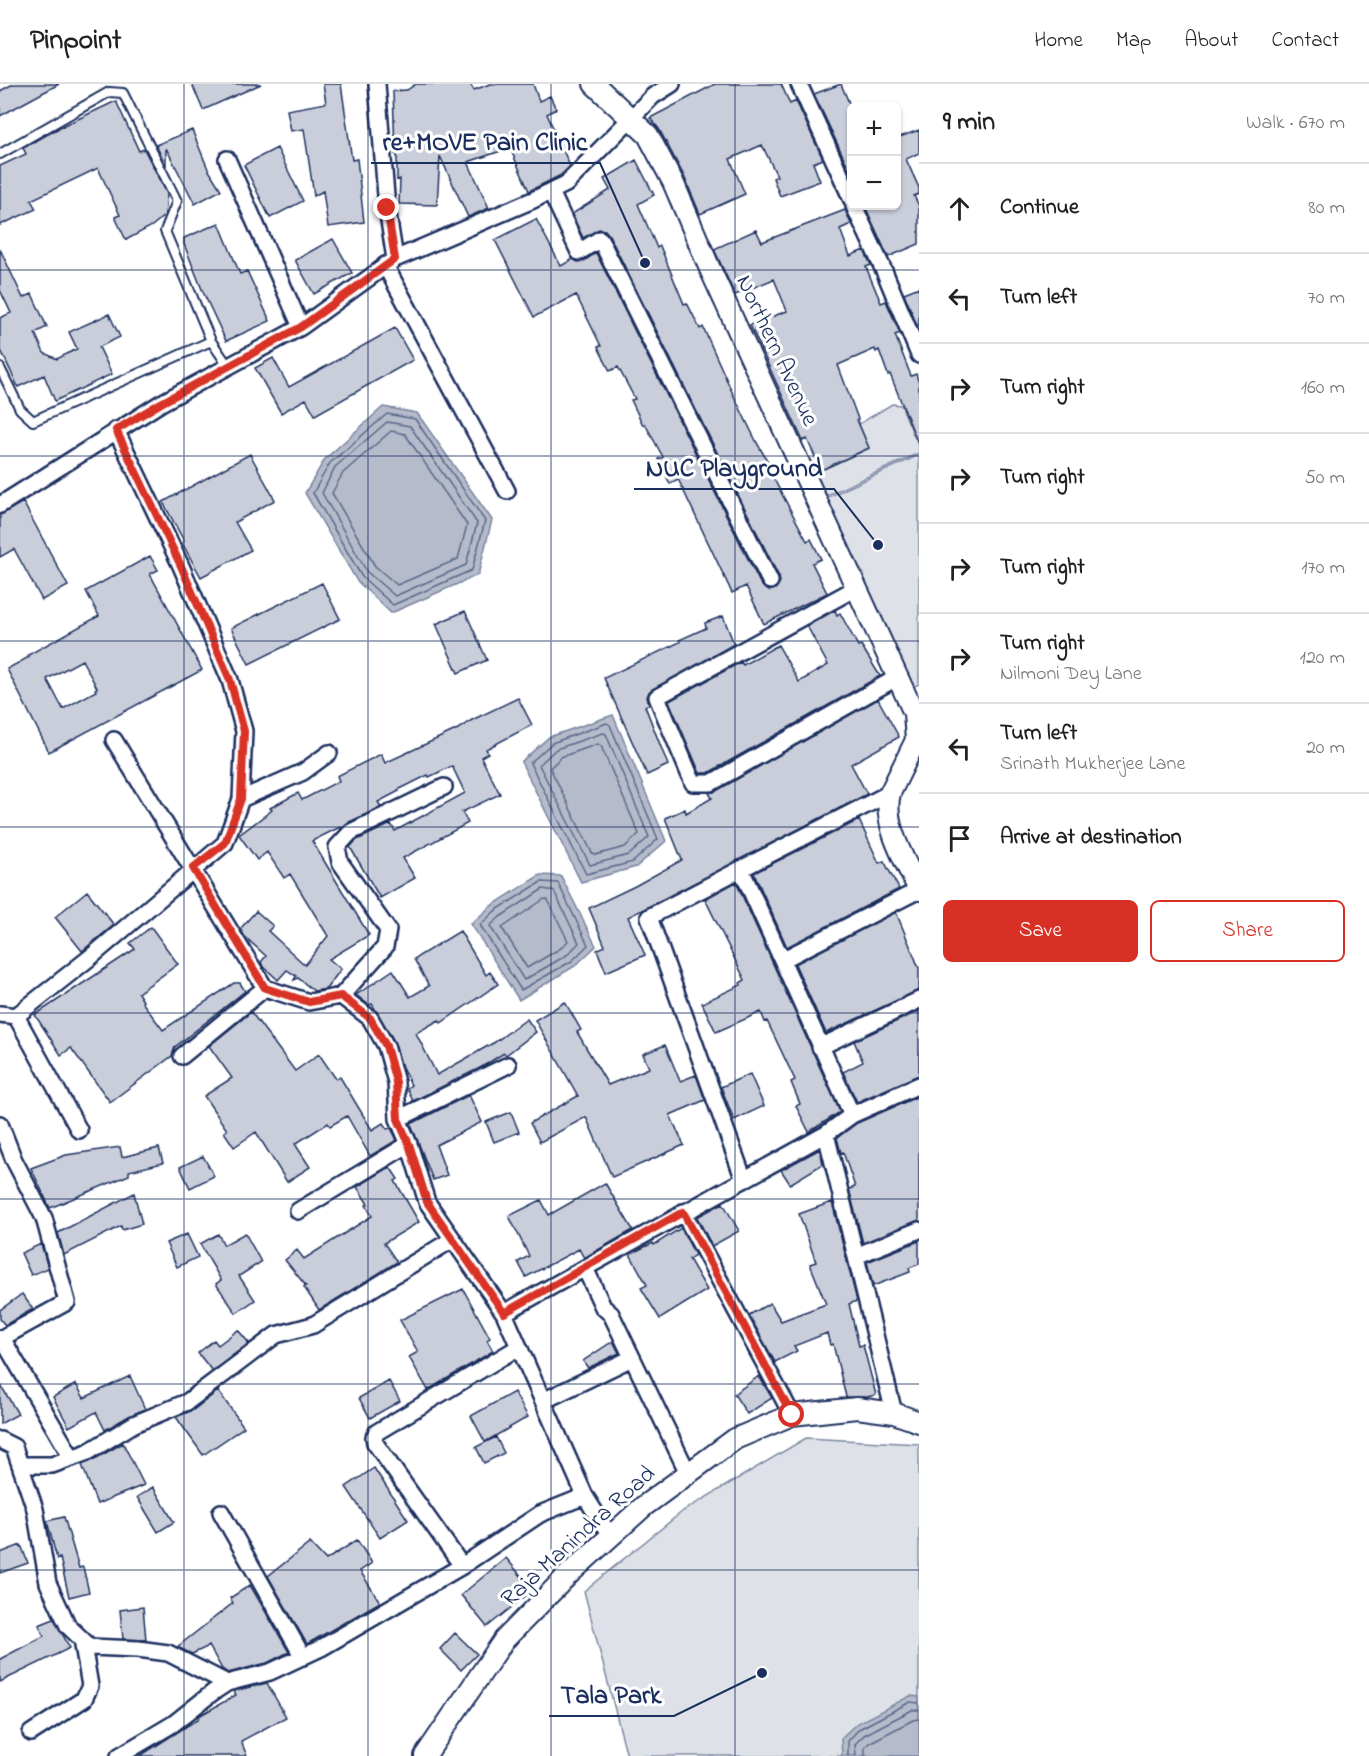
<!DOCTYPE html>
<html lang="en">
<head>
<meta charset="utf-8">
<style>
  :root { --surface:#fff; --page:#f6f6f6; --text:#202124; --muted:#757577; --line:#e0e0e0; --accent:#d93025 }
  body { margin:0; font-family:"Indie Flower",sans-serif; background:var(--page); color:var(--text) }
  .controls { position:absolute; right:18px; top:18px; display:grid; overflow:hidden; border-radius:9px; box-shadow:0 2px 4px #0004 }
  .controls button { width:54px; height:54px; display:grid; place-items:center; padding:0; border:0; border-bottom:2px solid var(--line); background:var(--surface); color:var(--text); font:30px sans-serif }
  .stop { position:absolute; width:18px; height:18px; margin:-14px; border:4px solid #d93025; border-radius:50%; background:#fff }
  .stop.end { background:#d93025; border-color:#fff; box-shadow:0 2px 6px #0008 }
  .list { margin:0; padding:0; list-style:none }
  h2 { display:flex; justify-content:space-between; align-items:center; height:78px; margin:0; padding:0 24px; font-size:26px }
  h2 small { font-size:20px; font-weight:400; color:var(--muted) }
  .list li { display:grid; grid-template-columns:39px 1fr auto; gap:18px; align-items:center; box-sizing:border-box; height:90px; padding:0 24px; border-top:2px solid var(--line) }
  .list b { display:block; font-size:22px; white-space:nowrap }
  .list p { margin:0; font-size:20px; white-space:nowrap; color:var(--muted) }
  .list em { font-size:20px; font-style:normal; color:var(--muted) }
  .actions { display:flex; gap:12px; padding:18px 24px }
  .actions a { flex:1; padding:14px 0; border:2px solid var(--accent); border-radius:9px; text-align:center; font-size:21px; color:var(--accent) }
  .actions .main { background:var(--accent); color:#fff }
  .icon { flex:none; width:33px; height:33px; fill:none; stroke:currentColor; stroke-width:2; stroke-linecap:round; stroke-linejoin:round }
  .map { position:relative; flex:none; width:919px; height:1672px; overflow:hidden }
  header { display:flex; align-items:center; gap:36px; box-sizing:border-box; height:84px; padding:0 30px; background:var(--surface); border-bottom:2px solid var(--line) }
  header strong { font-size:28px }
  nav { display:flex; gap:33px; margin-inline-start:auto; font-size:21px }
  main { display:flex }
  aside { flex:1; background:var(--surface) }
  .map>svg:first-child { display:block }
  .green { fill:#dee1e7; stroke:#7c88a2; stroke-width:1.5 }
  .water { fill:#b5bbca; stroke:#77839f; stroke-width:1.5 }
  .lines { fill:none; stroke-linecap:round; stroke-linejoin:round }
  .shore { stroke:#596789; stroke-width:1.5 }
  .building { fill:#caceda; stroke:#1b2f5e; stroke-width:1.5; fill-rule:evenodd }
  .service-casing { stroke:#1b2f5e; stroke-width:12 }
  .minor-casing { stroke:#1b2f5e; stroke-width:20 }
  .tertiary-casing { stroke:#1b2f5e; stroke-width:24 }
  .service { stroke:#fff; stroke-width:8 }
  .minor { stroke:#fff; stroke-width:15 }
  .tertiary { stroke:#fff; stroke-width:20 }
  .route { stroke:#d93025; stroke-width:8 }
  .grid { fill:none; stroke:#1b2f5e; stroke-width:1.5; stroke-opacity:0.55 }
  .labels { text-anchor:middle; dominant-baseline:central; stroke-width:6; stroke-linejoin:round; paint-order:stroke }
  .street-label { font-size:24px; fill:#1b2f5e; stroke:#fff }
  .leader { fill:none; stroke:#1b2f5e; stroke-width:2 }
  .callout-dot { fill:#1b2f5e; stroke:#fff; stroke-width:2 }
  .callout-label { font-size:26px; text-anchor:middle; font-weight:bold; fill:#1b2f5e; stroke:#fff; stroke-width:6; stroke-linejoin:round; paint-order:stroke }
</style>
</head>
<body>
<header>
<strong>Pinpoint</strong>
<nav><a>Home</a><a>Map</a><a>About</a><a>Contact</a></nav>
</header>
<main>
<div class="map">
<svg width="919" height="1672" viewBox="0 0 919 1672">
  <rect width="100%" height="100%" fill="#fff"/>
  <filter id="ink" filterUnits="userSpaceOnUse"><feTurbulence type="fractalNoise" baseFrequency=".0167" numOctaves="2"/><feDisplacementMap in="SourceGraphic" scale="12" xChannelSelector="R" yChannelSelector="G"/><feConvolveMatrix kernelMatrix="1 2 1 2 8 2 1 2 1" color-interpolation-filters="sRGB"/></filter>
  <g filter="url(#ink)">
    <path class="green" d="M892,320L901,321L915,354L919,353V369L819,415L813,390L869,364L859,340Z
      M919,371V600L904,607L817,418Z
      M806,1354L919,1360V1672H627L584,1507L683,1427Z"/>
    <path class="water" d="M383,323L417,329L492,436L478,491L391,529L357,497L305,409L325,375Z
      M613,631L666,757L636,783L581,798L521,678L549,653Z
      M540,791L561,792L596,862L575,882L519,916L471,840L491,822Z
      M910,1612L919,1613V1672H842L841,1654L856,1640Z"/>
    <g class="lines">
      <path class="shore" d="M387,330L415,335L485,437L472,486L393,521L362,493L313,409L330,379Z
        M387,338L410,342L477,439L466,481L395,512L367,488L322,409L335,383Z
        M391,347L405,350L467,441L458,475L397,501L375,482L332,409L343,389Z
        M607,639L610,641L658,755L633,778L586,790L530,679L552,659Z
        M603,649L606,650L649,753L629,771L590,781L539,681L556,665Z
        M598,660L601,662L639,750L625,763L595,771L592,769L550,684L561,673Z
        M541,798L558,799L588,861L572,877L521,906L480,841L495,827Z
        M543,805L554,807L579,859L567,871L524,896L490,842L500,833Z
        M544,815L548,816L568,857L561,864L527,884L502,844Z
        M848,1672V1657L859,1645L910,1618L919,1619
        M856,1672L855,1660L864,1651L912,1626H919
        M865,1672V1663L869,1659L913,1636L919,1635"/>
    </g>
    <path class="building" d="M13,0H59L0,32V7Z
      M192,0H261L203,26Z
      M323,0H341L352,76L357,75L364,138L328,143L323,107L314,112L304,45L291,47L287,26L326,19Z
      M416,0H470L474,6L490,0H533L539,17L550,12L556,25L547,30L570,82L561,91L529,107L510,64L468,78L489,124L468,133L440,72L437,121L399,120L400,95L397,96V70H395L393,7L407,6Z
      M715,0H781L790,20L796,17L823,75L813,79L820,97L780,112L773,94L777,92L762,61L730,75L745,110L700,130L684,92L659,45L650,34Z
      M841,0L852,26V91L814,10Z
      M116,17L139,67L144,65L167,110L165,131L152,142L126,156L115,133L120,131L98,84L31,116L36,125L0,141V82L26,70L23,64L59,44Z
      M192,46L208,85L221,106L195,120L166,64V82L156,61Z
      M919,46V69L906,75L919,104V110L914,112L919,122V160L888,173L865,122H897V52V54Z
      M277,64L303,117L270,134L244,81Z
      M636,76L654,111L638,120L657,164L660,162L684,220L687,219L700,245L703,243L733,310L757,359L771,383L768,384L807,457L811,455L821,475L812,479L827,509L764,540L746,502L732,509L678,395L670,400L658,375L663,373L645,340L643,341L631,316L635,315L618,283L610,287L598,263L601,262L576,211L534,233L495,156L536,135L561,182L573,175L578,178L584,177L596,169L761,501L769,507L775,505L780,498L779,493L609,151L605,146L599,145L583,154L572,130L610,106L604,95Z
      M845,126L851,140L840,145L850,172L864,166L871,181L866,183L881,219L886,217L900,249L895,251L911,292L916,290L919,299V362L890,290L888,291L879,266L876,268L875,265L838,281L858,335L857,336L869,364L821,386L807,355L803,357L750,241L787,227L774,195L735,211L714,165L756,146L762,158Z
      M219,139L240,190L247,187L270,237L226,257L203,208L184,160V154Z
      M333,155L352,189L314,210L295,176Z
      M0,165L23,214L32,210L47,243L35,249L44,269L57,275L77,265L69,248L109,230L120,253L99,263L112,290L55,317L44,291L18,303L0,264V234L11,229L0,206Z
      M919,203V241L917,242L904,209Z
      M395,244L413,276L315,331L306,315L281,329L255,284L273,274L289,303Z
      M250,370L275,416L235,438L251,466L201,493L182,459L184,457L163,418Z
      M23,418L68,502L42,516L14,465L0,473V431Z
      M150,472L158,486L150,490L202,586L49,668L7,585L29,573L28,571L99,532L86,507ZM82,576L97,604L95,605L96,607L63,625L47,595Z
      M322,499L340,535L249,580L231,544Z
      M835,526L837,531L840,529L858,562L861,561L880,592L708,689H700L669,617L741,578L743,581L778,561L799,598L828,581L807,542Z
      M465,527L487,576L458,589L436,540Z
      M723,532L734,560L649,608L647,613L649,620L645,622L668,681L647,691L604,594L680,558L679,556L706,544L705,539Z
      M518,614L532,641L486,665L488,669L481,673L500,710L462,728L468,739L403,774L415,794L380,814L350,763L357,756L391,740L395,747L465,709L452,682L429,693L428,691L398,706L399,707L378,718L381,723L347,739L341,745L340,743L312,757L369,851L329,875L341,885L326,905L314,907L298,894L294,896L296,892L287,886L278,896L263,882L261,878L266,872L245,853L240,845L256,827L273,842L268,847L305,881L328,852L290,790L284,794L267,768L257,776L239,751L272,726L270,724L298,709L302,716L339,697L337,692L381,670L385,679L458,645L472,636Z
      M878,615L899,653L851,680L867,710L628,833L645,871L606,888L597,866L605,862L589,824L635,802L682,776L665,734L685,725L686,729L712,714L709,709L716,707Z
      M859,736L879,779L884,777L899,805L787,863L754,789Z
      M736,798L840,1028L809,1048L796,1022L800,1020L791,998L795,996L767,937L765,938L761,928L716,948L702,919L741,901L740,899L745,896L705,815Z
      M87,807L114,841L82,867L55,833Z
      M896,828L919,884V906L826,949L795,880Z
      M151,843L178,880L138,909L143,917L142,918L163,946L234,899H240L245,907L175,963L172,972L110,1018L71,964L61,971L35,931L135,865L130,859Z
      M460,847L486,891L490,888L498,900L441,939L439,936L416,949L437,991L495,958L527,935L536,948L506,971L504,969L480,984L413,1017L407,1004L411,1001L402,983L394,957L372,920L369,921L356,911L393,886L410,913L429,902L414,875Z
      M565,918L581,946L577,948L608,1001L649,984L643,970L665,961L680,997L696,991L705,1016L670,1031L684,1061L612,1093L586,1033L540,1058L530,1039L578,1012L535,936Z
      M919,927V991L857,1018L843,988L863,978L854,957Z
      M251,928L295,987L319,970L336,995L340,993L372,1046L383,1039L387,1045L391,1044L397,1056L370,1072L347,1032L330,1042L328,1039L295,1060L310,1083L287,1098L256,1048L234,1063L224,1048L227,1046L204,1012L232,994L209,962Z
      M750,990L764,1022L734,1036L721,1003Z
      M469,1011L482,1038L436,1061L447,1091L433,1096L411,1040Z
      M919,1012V1136L863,1159L849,1105L855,1103L843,1068L841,1069L837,1054L857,1039Z
      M511,1028L519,1048L494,1058L486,1038Z
      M120,1063L122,1073L159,1064L163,1079L129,1087V1091L50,1124L31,1084L66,1071Z
      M820,1065L823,1080L790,1100L781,1086Z
      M203,1072L214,1092L190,1104L180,1083Z
      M390,1083L398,1095L395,1097L419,1138L384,1159L397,1178L319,1226L304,1203L306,1202L285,1176L297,1166L304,1175L372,1132L366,1121L368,1120L357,1103Z
      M605,1099L633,1146L584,1174L579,1165L526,1193L518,1178L529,1172L509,1132L541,1116L549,1131Z
      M134,1109L142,1140L122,1146L121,1142L64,1171L58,1149Z
      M832,1118L857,1217L849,1220L859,1262L863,1261L876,1311L867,1313H846L833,1260L830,1261L827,1249L794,1262L797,1267L775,1278L749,1231L770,1219L781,1237L826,1220L810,1180L816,1178L799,1130Z
      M723,1119L739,1147L712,1162L697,1133Z
      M681,1144L695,1171L689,1175L707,1206L660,1235L641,1204L647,1201L630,1170L653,1159L654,1161Z
      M245,1149L261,1178L239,1192L255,1216L236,1229L216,1200L221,1196L200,1160L218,1150L224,1161Z
      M187,1150L198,1173L177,1183L166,1159Z
      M919,1157V1180L909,1184L910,1188L873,1202L867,1178Z
      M41,1160L48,1184L31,1191L21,1169Z
      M463,1205L490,1254L487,1256L493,1267L428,1306L409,1273L418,1268L400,1236Z
      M22,1210L33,1225L5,1241L0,1235V1226Z
      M238,1246L249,1259L212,1287L198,1269L214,1256L218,1261Z
      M613,1257L619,1269L588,1284L583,1277Z
      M130,1292L145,1325L129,1332L105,1346L96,1328L69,1343L53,1313L76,1300L84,1314Z
      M759,1292L772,1314L747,1330L734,1310Z
      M389,1297L400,1317L370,1334L359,1314Z
      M0,1300L18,1330L0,1340Z
      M218,1307L244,1343L203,1371L176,1333L193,1326Z
      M514,1308L528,1333L485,1358L471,1332Z
      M496,1353L504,1369L484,1379L476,1363Z
      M123,1359L144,1401L97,1420L82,1381L93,1376Z
      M374,1384L408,1436L380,1454L346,1403Z
      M153,1403L174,1438L158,1448L137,1413Z
      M64,1433L79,1484L83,1483L89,1508L69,1513L60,1474L57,1475L47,1437Z
      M357,1456L372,1479L360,1487L380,1518L307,1560L268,1492L310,1459L326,1476Z
      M21,1461L28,1479L0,1489V1469Z
      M506,1474L533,1506L487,1543L461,1511Z
      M250,1501L289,1568L267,1579L228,1589L222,1585L209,1562L192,1570L177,1563L233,1519L230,1514Z
      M143,1523L146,1556L123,1555L120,1526Z
      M54,1535L70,1564L0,1598V1575L44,1552L39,1541Z
      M455,1549L477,1570L461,1586L440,1565Z
      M267,1599L286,1633L241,1657L247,1672H140L198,1635L199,1632L236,1611L234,1607Z"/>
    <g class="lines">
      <g class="service-casing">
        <path id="service" d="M0,70L109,8L123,9L177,117L165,147L211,257L229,283
          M0,284L20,325L33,337L211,257"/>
      </g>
      <g class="minor-casing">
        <path id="minor" d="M377,0L387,124L395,175
          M799,0L852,116
          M227,75L301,243
          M551,108L579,168L600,155L770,497
          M854,122L885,189L919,271
          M385,181L507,407
          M0,421L161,319L301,243L395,175L533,116L566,100L653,12L672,0
          M856,504L657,613L693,699H711L898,593
          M114,656L265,904L309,918L341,912L370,934L386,962L396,998L398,1035L409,1060L427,1118L504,1229L585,1412L610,1452
          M241,715L303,688L329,669
          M741,785L649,833L744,1096
          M782,876L919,806
          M341,912L385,863L388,846L340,778L337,763L351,748L444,703
          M0,930L16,932L92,872L225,759L241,715L244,647L230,596L181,482L116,346
          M16,932L79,1046
          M820,963L919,916
          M182,972L265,904
          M852,1031L741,785L890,709
          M398,1035L508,981
          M0,1040L14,1076L44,1134L67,1218L0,1255
          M298,1127L409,1060
          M683,1128L792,1331
          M856,1172L919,1146
          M585,1184L603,1223L611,1230L688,1389
          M504,1229L826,1050
          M2,1254L72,1374
          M543,1317L632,1274
          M894,1329L826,1050L852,1031L919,1001
          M0,1356L14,1363L35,1425L48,1499L68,1542L90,1563L138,1565L168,1569L227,1599L270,1588L321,1564L462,1482L540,1430L585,1412
          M20,1381H52L88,1368L134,1340L187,1318L276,1251L313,1241L453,1155
          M221,1428L303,1573
          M462,1482L375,1359L374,1353L377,1348L519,1263
          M31,1649L84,1615L90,1602L82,1555
          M119,1672L173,1640L212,1609L227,1599"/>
      </g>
      <g class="tertiary-casing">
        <path id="tertiary" d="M594,0L648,51L673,98L710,185L914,629L916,656L890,709C882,741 906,778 919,806
          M425,1672L504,1556L569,1490L644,1422L735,1355L792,1331L857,1324L894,1329L919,1338"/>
      </g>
      <use href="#service" class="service"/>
      <use href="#minor" class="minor"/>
      <use href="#tertiary" class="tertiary"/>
    </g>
  </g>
  <g class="lines" filter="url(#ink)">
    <path class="route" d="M387,124L395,175L301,243L161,319L116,346L181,482L230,596L244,647L241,715L225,759L193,784L265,904L309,918L341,912L370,934L386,962L396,998L398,1035L409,1060L427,1118L504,1229L683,1128L792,1331"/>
  </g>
  <path class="grid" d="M184,0V1672M368,0V1672M551,0V1672M735,0V1672M0,186H919M0,372H919M0,557H919M0,743H919M0,929H919M0,1115H919M0,1300H919M0,1486H919"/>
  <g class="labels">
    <g class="street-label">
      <text transform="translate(776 267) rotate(65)">Northern Avenue</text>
      <text transform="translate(579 1453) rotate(-42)">Raja Manindra Road</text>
    </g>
  </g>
  <path class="leader" d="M645 179L600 79H371M878 461L834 405H634M762 1589L674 1632H549"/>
  <g class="callout-dot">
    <circle cx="645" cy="179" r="6"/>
    <circle cx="878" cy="461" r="6"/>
    <circle cx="762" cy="1589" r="6"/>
  </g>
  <g class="callout-label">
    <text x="485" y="66">re+MOVE Pain Clinic</text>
    <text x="734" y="392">NUC Playground</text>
    <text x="611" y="1619">Tala Park</text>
  </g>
</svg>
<div class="controls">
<button>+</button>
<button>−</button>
</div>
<div class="stop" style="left:792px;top:1331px"></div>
<div class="stop end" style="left:387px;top:124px"></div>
</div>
<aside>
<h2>9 min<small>Walk · 670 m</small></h2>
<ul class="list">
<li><svg class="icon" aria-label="ahead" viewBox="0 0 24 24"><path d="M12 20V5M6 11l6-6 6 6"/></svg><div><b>Continue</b></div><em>80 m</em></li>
<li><svg class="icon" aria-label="left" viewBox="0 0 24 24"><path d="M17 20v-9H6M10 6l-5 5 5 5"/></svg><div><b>Turn left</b></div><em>70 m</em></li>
<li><svg class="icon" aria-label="right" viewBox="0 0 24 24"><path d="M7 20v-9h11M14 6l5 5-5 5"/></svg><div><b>Turn right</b></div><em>160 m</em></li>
<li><svg class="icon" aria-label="right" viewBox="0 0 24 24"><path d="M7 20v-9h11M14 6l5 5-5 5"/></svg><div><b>Turn right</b></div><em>50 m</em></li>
<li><svg class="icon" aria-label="right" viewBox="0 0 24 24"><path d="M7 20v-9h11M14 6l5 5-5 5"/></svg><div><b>Turn right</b></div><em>170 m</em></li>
<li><svg class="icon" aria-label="right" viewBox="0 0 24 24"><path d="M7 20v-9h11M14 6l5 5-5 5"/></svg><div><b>Turn right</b><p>Nilmoni Dey Lane</p></div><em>120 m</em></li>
<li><svg class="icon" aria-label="left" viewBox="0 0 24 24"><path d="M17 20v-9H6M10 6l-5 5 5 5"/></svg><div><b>Turn left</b><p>Srinath Mukherjee Lane</p></div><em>20 m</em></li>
<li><svg class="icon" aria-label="arrive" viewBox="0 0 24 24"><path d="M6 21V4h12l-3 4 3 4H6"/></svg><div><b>Arrive at destination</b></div></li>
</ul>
<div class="actions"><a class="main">Save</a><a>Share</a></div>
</aside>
</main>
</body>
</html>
